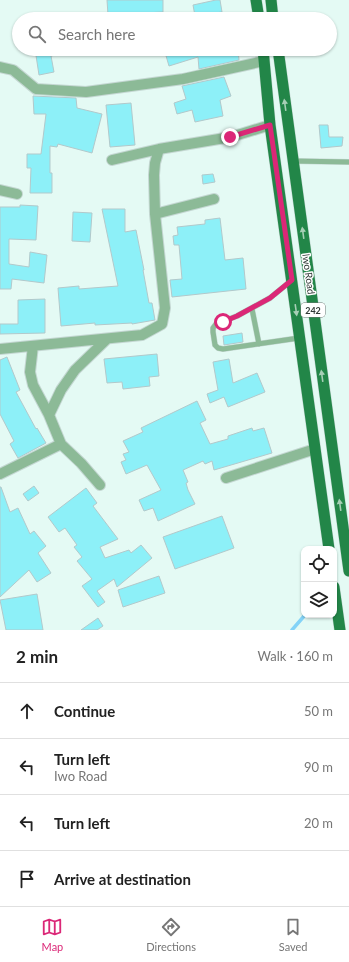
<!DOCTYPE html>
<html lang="en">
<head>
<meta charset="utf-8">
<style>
  :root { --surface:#fff; --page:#f2f2f2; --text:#222; --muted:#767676; --line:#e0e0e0; --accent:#db2777 }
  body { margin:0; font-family:Lato,sans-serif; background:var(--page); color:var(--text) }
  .controls { position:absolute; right:12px; bottom:12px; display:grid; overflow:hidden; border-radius:8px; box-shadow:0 1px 3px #0004 }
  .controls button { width:36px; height:36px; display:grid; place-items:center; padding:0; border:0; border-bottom:1px solid var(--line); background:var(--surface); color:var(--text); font:20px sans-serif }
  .stop { position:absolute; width:12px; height:12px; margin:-9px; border:3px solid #db2777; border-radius:50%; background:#fff }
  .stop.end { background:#db2777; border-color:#fff; box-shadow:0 1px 4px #0008 }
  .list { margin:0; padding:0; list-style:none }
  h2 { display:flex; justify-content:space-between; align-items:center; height:52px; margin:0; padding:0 16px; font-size:17px }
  h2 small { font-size:13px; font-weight:400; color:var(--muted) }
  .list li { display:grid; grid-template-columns:26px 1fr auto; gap:12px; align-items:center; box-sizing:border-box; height:56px; padding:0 16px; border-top:1px solid var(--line) }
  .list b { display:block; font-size:15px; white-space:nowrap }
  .list p { margin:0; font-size:13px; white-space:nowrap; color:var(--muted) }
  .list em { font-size:13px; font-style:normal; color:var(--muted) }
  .icon { flex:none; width:22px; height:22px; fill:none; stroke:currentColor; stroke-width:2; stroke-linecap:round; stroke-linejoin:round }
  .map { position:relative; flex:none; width:349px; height:630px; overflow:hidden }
  .search { position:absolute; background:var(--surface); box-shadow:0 1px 3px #0004; left:12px; right:12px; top:12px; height:44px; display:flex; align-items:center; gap:10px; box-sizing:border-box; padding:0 14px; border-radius:22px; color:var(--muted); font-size:15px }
  .sheet { height:276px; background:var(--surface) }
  nav { display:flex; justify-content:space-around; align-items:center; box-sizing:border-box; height:56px; border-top:1px solid var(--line); background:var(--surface); font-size:11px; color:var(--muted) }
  nav a { display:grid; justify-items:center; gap:2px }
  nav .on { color:var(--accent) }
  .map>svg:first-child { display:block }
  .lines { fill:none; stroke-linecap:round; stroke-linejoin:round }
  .stream { stroke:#83d3f7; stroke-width:3.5 }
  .building { fill:#8df0f8; stroke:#b2c9cb }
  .service-casing { stroke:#c4d7d2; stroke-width:6 }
  .minor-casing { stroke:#c4d7d2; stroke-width:12 }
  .primary-casing { stroke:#c4d7d2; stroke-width:12 }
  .service { stroke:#8cba97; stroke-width:5 }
  .minor { stroke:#8cba97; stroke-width:10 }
  .primary { stroke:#228648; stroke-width:11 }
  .oneway { fill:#a7cfb6 }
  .route { stroke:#db2777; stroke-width:5 }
  .labels { text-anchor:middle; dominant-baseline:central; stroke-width:3; stroke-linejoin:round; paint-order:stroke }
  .shield { fill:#fff; stroke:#6e7472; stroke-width:1 }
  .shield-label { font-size:9px; font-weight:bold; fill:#303936 }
  .street-label { font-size:10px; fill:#303936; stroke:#fff }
</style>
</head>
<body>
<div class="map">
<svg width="349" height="630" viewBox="0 0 349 630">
  <rect width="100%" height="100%" fill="#e4faf4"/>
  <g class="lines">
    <path class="stream" d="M292,630L305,615"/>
  </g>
  <path class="building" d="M107,0H163V12L108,15Z
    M216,0H220L222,12L195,16L193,5Z
    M35,49H68V52L51,56L54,72L39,75Z
    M164,49H238L239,60L199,69L198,57L169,66Z
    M224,77L231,96L220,100L223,116L195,122L192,110L177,114L174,103L186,99L182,86Z
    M33,96L76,98L77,108L102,114L92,153L58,144L57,147L50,146V173H52V193H30L31,168H27V154H41L46,114H34Z
    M131,103L135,145L110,147L106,105Z
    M319,125H328L329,137H343L342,146L321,148Z
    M213,174L215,182L203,184L202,175Z
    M20,205L38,206L36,240L9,239V264L29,267L30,252L47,255L44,283L12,279L11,289H0V207H20Z
    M102,209H125V232L136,230L144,270H143L149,303H152L155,320L132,324V323L95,325V323L61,326L58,288L79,286V289L118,286Z
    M73,212L92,213L90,242L72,241Z
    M220,218L225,260L243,258L246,289L172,297L170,280L182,279L179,245H174L173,236L178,235L177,227L205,224V220Z
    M45,299V333L0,334V324H18V300Z
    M242,333L243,342L224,345L223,336Z
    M157,354L159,376L149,377L150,386L123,389L122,382L107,383L104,359Z
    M7,357L20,390L16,392L36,429L37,428L46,443L18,458L10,444L14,441L0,414V360Z
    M229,359L233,383L257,373L265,392L228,407L224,397L210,403L207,394L218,390L213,362Z
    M197,401L206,420L200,423L210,444L228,439V436L252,428L253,431L264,428L272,453L214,470L212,461L205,464L203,461L183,470L188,482L186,483L188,490L195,504L158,521L153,508L144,511L139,500L161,490L147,465L126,474L121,462L126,460L123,454L129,452L123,441L143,432L141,428Z
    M34,486L39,493L28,501L23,494Z
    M0,487H1L10,512L18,508L30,534L34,531L46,546L38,553L51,573L37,582L29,570L0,597Z
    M86,488L97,503L93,506L118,539L100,547L105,558L129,550L131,553L141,545L152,558L117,587L114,579L97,591L105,602L98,607L82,586L92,579L77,561L82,557L74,547L77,545L65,528L59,532L48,517Z
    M222,516L234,548L175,569L163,537Z
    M159,576L165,593L123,607L118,590Z
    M37,594L43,630H6L0,600Z
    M98,618L103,626L97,630H81Z"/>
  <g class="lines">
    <g class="service-casing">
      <path id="service" d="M293,161L349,162
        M292,280L270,298L237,316L216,324L213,328V332L215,345L218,348L223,349L299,338
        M252,309L259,344"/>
    </g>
    <g class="minor-casing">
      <path id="minor" d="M0,67L13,70L36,89L86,92L183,79L264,61
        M112,160L159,149L231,137L270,125
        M0,190L17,194
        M155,214L214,199
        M33,346L30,372L33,385L49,415L61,444L81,463L100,485
        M0,349L142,335L162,324L165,308L155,214L154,175L155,163L159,149
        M49,415L61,390L75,370L107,339
        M0,474L61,444
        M226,478L315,449"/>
    </g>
    <g class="primary-casing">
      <path id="primary" d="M256,0L259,19
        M271,0L273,19
        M263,49L270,125L329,549
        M278,49L349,571
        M334,587L340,630"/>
    </g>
    <use href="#service" class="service"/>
    <use href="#minor" class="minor"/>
    <use href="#primary" class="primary"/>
  </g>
  <defs><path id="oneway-solid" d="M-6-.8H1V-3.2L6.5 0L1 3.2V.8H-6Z"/></defs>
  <g class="oneway">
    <use href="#oneway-solid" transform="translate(285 105) rotate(-98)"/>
    <use href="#oneway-solid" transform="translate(303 233) rotate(-98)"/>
    <use href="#oneway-solid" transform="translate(296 310) rotate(82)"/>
    <use href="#oneway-solid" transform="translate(322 376) rotate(-98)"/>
    <use href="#oneway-solid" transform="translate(340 505) rotate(-98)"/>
  </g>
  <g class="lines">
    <path class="route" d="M223,322L237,316L270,298L292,280L270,125L230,137"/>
  </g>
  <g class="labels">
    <rect class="shield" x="301" y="303" width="24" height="14" rx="3"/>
    <g class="shield-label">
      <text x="313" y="310">242</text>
    </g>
    <g class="street-label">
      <text transform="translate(309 274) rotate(82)">Iwo Road</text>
    </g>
  </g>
</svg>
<div class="controls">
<button><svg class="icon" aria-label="locate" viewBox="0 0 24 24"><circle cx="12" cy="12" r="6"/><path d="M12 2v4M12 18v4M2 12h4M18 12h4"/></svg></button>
<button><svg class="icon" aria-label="layers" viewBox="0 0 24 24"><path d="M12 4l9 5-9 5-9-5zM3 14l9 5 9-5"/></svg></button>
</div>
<div class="stop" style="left:223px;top:322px"></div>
<div class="stop end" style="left:230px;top:137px"></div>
<div class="search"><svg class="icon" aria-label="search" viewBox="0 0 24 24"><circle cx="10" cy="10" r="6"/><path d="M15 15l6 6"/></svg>Search here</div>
</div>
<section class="sheet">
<h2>2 min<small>Walk · 160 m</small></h2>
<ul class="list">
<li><svg class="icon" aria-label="ahead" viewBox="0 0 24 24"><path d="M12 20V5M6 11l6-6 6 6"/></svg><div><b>Continue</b></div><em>50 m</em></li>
<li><svg class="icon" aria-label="left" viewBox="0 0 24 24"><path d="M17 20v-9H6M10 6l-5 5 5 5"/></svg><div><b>Turn left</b><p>Iwo Road</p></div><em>90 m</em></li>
<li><svg class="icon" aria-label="left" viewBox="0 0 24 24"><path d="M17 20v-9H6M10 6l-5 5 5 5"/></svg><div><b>Turn left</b></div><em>20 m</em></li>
<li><svg class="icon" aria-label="arrive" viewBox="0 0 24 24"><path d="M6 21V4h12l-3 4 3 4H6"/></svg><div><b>Arrive at destination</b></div></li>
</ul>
</section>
<nav>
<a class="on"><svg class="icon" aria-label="map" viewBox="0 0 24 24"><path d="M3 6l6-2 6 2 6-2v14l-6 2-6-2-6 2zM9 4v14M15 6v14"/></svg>Map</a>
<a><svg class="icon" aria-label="directions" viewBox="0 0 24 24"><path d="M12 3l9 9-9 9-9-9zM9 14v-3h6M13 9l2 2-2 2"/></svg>Directions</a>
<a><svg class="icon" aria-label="saved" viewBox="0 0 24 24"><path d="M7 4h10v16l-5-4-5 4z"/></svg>Saved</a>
</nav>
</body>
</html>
